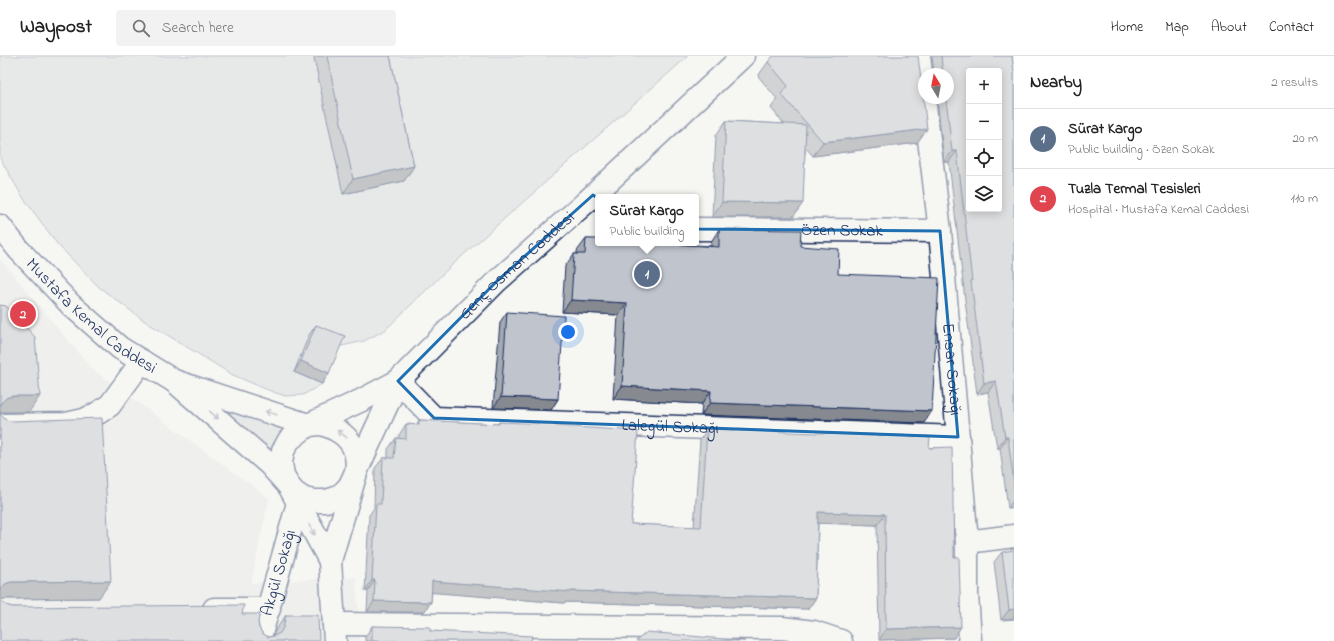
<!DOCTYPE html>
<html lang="en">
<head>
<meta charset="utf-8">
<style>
  :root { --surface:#fff; --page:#f2f2f2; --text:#222; --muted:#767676; --line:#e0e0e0; --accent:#1f6fb2 }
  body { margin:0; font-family:"Indie Flower",sans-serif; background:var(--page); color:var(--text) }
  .controls { position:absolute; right:12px; top:12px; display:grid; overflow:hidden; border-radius:4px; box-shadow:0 2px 10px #0003 }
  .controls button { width:36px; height:36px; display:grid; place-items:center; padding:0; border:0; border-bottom:1px solid var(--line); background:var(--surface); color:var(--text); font:20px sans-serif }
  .compass { position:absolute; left:918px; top:12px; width:36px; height:36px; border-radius:50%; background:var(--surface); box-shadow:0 2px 10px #0003; rotate:350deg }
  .you { position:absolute; left:568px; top:276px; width:14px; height:14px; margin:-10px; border:3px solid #fff; border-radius:50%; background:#1a73e8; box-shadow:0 0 0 6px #1a73e833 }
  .badge { display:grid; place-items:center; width:26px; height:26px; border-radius:50%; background:var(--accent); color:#fff; font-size:13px; font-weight:700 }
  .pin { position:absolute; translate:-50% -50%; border:2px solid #fff; box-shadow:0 1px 4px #0006 }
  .popup { position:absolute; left:595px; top:138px; width:104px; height:52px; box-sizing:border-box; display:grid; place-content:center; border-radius:4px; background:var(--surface); filter:drop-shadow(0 1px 3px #0005); font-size:13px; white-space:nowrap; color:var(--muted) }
  .popup b { font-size:15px; color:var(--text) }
  .popup::after { content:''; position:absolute; left:50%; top:100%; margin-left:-8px; border:8px solid transparent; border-top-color:var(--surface) }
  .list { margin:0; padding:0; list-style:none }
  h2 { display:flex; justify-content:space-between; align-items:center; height:52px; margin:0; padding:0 16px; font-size:17px }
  h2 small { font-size:13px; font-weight:400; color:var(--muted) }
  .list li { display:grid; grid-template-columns:26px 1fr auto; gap:12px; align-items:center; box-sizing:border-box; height:60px; padding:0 16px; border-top:1px solid var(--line) }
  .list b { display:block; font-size:15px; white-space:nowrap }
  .list p { margin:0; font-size:13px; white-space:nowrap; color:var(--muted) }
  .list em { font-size:13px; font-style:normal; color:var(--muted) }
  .icon { flex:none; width:22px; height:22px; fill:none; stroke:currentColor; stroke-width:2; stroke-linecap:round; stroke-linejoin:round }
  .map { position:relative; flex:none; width:1014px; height:585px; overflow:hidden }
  header { display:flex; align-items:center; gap:24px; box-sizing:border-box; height:56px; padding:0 20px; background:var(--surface); border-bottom:1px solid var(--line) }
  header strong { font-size:19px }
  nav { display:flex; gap:22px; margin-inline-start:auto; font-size:14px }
  .search { width:280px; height:36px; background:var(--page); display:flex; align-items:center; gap:10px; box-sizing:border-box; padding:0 14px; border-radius:4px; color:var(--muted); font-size:15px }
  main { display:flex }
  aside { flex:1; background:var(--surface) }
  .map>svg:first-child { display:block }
  .built { fill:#e6e7e7 }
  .green { fill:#d6d9dd; stroke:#78849e }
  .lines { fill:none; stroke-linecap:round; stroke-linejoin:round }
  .street-casing { stroke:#1b2f5e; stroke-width:25 }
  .secondary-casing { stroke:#1b2f5e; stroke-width:25 }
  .street { stroke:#f6f6f2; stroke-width:22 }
  .secondary { stroke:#f6f6f2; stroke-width:22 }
  .wall { fill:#a5a9b0; stroke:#1b2f5e }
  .shaded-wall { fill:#868990; stroke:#1b2f5e }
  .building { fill:#c0c4cd; stroke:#1b2f5e; fill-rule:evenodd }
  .oneway { stroke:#8892a8 }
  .marked { fill:none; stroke:#1f6fb2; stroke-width:3; stroke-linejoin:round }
  .labels { text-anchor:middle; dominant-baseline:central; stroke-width:3; stroke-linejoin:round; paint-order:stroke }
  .street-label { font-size:17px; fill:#1b2f5e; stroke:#f6f6f2 }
</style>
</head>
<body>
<header>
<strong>Waypost</strong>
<div class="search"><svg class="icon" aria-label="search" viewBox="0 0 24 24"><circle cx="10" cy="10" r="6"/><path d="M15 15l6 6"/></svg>Search here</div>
<nav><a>Home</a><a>Map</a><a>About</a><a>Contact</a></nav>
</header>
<main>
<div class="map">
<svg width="1014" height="585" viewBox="0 0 1014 585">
  <rect width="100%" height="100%" fill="#f6f6f2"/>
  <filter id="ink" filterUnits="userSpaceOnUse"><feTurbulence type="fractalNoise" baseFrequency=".025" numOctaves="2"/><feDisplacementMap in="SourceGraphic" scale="8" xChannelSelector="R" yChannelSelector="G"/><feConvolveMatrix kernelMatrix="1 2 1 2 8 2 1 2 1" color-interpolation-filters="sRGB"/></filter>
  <g filter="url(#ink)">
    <path class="built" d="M0,203L91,312L269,442L251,527L356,521L360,585H0Z"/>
    <path class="green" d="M0,0H688L452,209L385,274L364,285L337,291L322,328L303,339L285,340L268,334L233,319L146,266L99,231L58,189L22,140L0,102Z
      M211,348L290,373L276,397Z"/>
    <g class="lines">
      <g class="street-casing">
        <g id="street">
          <path id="s1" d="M919,0L940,175L958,381L967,486V538L970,583L969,585"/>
          <path id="s2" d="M696,173L940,175"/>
          <path id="s3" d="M398,325L434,362L958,381"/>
          <path d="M0,369L66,368L84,364L98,357L110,349L142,305"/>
          <path d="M967,486L1014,480"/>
          <path d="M214,553H269"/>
          <path d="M334,568L782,572L814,576L841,585"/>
          <path id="s4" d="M259,585L298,447"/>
        </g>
      </g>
      <g class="secondary-casing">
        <g id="secondary">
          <path id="s5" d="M0,170L19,194L71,249L120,292L174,325L269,408L295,437L304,443L315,445H326L336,442L345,435L350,429L398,325"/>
          <path id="s6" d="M174,325L308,369C312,369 317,368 321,368C326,369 332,372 336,374C353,383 359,399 356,417L330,505L283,419L281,407L283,395L289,384L308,369L362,344L398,325L496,226L584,148L743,0"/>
          <path d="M330,505L335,585"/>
        </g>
      </g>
      <use href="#street" class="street"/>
      <use href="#secondary" class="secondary"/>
    </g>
    <path class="wall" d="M316,0H390L414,110L404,125L343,138L314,2Z
      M932,0H1012L1014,17V451L1008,452L1000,392H997L988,336L977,338L964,236V235L949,106H944L937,42H948V18H934Z
      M768,6L917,87L813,100L806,92L793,161H712L716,79L726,65L784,68L771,52L777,43L758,20Z
      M719,173L800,190L838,218L924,367L701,359L702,348L613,343L618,259L562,256L565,210L574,198H577V195L586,183L711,190V186Z
      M0,249L29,356H0L1,359L99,542L0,543L1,545L6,549L12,551L242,558L258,565L259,572L262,577L268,581L273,580L275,575L286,559L319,585H0Z
      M507,256L558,343L551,354L493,352L500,266Z
      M316,269L329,317L322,328L294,316L309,279Z
      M419,364L497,368L499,366L556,370L631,468L694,471L700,384L707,373L929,392L954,582L879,584L877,469L818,467L816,542L808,553L565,546L564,547L432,536L431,546L424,556H367L368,535H365L369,459L374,452L375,412L383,402H388V393L396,382H399V379L406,368L416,369Z
      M1002,496L1014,563L1001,564L994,506Z
      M372,570L430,575L531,585H365V581Z"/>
    <path class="shaded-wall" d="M927,73L917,87L813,100L823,86Z
      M952,95H957L949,106H944Z
      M414,110L404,125L343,138L353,123Z
      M722,146L803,147L793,161H712Z
      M571,244L627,247L618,259L562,256Z
      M301,305L329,317L322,328L294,316Z
      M996,325L988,336L977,338L984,327Z
      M622,330L711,335L702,348L613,343Z
      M11,340H40L29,356H0V347L6,342Z
      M501,341L558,343L551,354L493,352Z
      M710,347L932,355L924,367L701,359Z
      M1005,381H1008L1000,392H997Z
      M1014,443V451L1008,452Z
      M818,456L885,458L877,469L811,467Z
      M372,524H375L368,535H365Z
      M111,525L99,542L0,543V533L5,528L11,526Z
      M432,525L571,535L816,542L808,553L565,546L564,547L425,536Z
      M374,545L431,546L424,556H367Z
      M1014,553V563L1001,564L1009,554Z
      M961,571L954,582L879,584L886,573Z"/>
    <path class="building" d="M327,0H390L414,110L353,123Z
      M773,0H918L927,73L823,86L781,38L788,30L768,6Z
      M941,0H1012L1014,17V429L1008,381H1005L996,325L984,327L971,225H972L957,95H952L946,42H948V18H943ZM969,15H999V153H969Z
      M726,65L806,69L803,147L722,146Z
      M719,173L801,174L800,190L839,193L838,218L939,222L932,355L710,347L711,335L622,330L627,247L571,244L574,198H585L586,183H598V187H658L719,191Z
      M0,249L6,250L35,281L40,340H11L6,342L1,347L0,349Z
      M507,256L564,260L558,343L501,341Z
      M316,269L345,280L329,317L301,305Z
      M0,356L1,359L6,364L12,365L102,362L111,525L11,526L5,528L1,533L0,535Z
      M419,364L499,368V366L556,368V370L638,375L631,468L701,471L707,373L930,381L929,392L952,391L954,501H959L961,571L886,573L885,458L818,456L816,542L571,535V536L432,525L431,546L374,545L375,524H372L376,448H381L383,402H394L396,382L406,383V368L419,369Z
      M1014,494V553L1009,554L1002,496Z
      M0,542L1,545L6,549L12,551L244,549L242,558H260L258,565L259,572L262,577L268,581L274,580L280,577L283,572L286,559H318L319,585H0Z
      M372,570L430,571V575L532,580L531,585H372Z
      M647,576L745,585H636Z"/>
    <defs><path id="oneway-shaft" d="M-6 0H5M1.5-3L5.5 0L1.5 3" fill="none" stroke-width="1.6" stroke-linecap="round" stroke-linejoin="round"/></defs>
    <g class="oneway">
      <use href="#oneway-shaft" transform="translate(271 357) rotate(-162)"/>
      <use href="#oneway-shaft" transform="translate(214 359) rotate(41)"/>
      <use href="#oneway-shaft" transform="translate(342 378) rotate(-142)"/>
      <use href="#oneway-shaft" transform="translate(312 474) rotate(61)"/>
    </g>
  </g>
  <path d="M0 0H1014V585H0ZM593,139L622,159L642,166L692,173L940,175L958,381L434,362L398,325L496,226Z" fill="#f6f6f2" fill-opacity=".55" fill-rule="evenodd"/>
  <path class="marked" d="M593,139L622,159L642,166L692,173L940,175L958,381L434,362L398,325L496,226Z"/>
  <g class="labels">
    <g class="street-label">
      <text stroke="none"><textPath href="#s2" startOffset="146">Özen Sokak</textPath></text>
      <text stroke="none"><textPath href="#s6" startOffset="738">Genç Osman Caddesi</textPath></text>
      <text stroke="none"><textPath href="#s5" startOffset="129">Mustafa Kemal Caddesi</textPath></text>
      <text stroke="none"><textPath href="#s1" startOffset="315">Ensar Sokağı</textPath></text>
      <text stroke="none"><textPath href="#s3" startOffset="288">Lalegül Sokağı</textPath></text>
      <text stroke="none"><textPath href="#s4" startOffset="71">Akgül Sokağı</textPath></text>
    </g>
  </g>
</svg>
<div class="controls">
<button>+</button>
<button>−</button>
<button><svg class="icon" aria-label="locate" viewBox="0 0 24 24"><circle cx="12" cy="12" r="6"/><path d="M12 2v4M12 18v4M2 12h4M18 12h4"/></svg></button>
<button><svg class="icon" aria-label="layers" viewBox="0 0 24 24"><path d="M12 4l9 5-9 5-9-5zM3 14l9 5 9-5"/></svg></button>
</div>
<svg class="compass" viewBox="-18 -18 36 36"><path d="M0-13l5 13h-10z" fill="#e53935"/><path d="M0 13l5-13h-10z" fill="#767676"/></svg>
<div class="you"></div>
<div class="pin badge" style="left:647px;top:218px;background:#5c6f8a">1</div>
<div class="popup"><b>Sürat Kargo</b>Public building</div>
<div class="pin badge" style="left:23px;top:258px;background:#e0444e">2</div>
</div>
<aside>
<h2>Nearby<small>2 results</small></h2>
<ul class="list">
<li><span class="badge" style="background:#5c6f8a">1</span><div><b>Sürat Kargo</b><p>Public building · Özen Sokak</p></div><em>20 m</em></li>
<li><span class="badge" style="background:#e0444e">2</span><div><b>Tuzla Termal Tesisleri</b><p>Hospital · Mustafa Kemal Caddesi</p></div><em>110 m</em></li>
</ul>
</aside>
</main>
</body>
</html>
